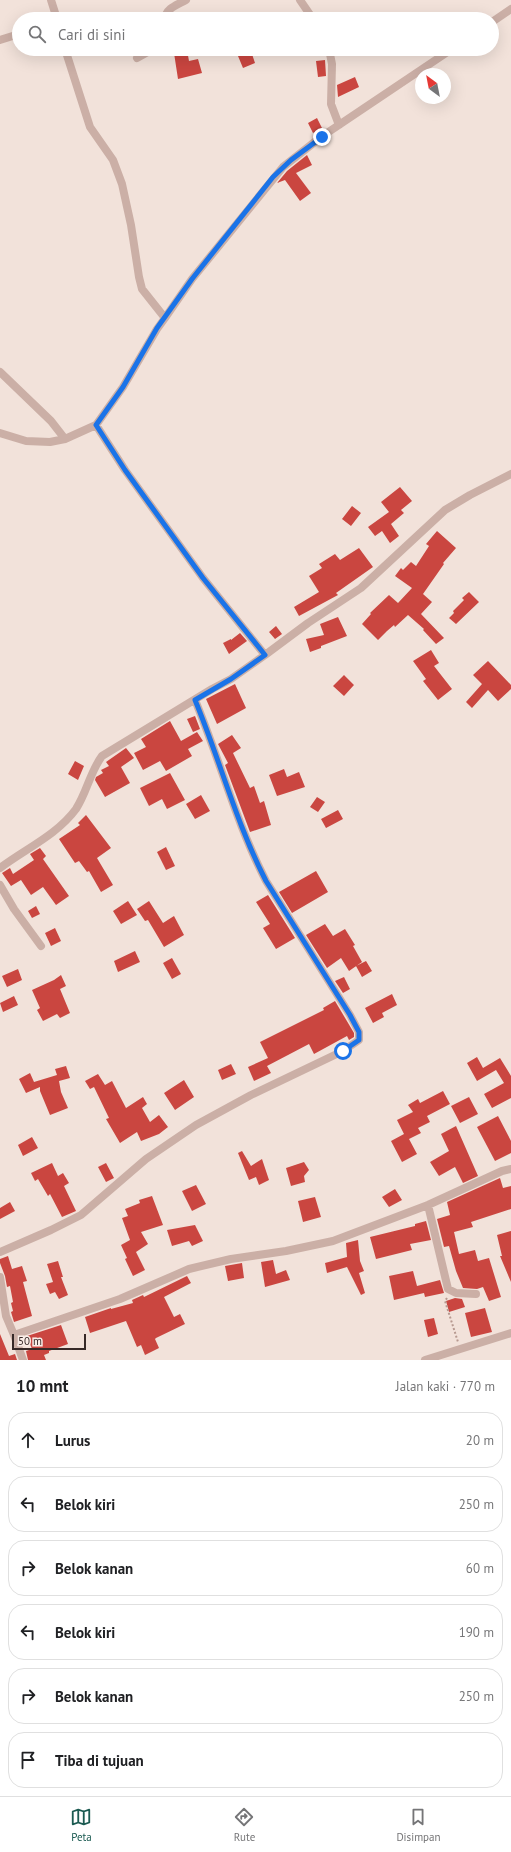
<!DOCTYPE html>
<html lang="id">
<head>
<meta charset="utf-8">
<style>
  :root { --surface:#fff; --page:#f2f2f2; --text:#202124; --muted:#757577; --line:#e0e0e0; --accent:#1b5a51 }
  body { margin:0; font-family:"PT Sans",sans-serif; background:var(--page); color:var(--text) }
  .compass { position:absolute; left:415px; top:68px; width:36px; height:36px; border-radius:50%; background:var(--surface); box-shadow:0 4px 16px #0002; rotate:328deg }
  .scale { position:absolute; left:12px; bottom:10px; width:74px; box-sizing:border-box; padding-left:4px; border:2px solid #372927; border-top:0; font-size:11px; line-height:14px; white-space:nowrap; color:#372927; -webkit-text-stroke:3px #faede7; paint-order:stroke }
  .stop { position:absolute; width:12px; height:12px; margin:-9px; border:3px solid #1a73e8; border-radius:50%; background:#fff }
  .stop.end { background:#1a73e8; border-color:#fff; box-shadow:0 1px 4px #0008 }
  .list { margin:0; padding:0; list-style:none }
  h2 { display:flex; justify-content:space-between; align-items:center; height:52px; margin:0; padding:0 16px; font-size:17px }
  h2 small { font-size:13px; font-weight:400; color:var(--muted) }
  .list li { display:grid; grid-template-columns:26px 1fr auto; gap:12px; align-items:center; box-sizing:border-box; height:56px; margin:0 8px 8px; padding:0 8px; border:1px solid var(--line); border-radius:16px }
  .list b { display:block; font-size:15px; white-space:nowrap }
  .list em { font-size:13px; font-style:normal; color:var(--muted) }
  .icon { flex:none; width:22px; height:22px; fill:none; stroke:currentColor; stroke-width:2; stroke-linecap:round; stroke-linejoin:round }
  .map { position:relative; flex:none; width:511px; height:1360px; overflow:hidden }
  .search { position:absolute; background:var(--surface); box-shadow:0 4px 16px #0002; left:12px; right:12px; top:12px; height:44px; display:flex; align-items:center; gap:10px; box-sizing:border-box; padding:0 14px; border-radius:22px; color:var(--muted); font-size:15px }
  .sheet { height:436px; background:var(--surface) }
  nav { display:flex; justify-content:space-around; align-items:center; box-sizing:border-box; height:56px; border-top:1px solid var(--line); background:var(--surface); font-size:11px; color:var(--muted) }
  nav a { display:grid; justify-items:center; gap:2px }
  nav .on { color:var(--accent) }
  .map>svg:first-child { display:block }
  .building { fill:#ca4640 }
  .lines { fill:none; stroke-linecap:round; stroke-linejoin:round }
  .path { stroke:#b79990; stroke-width:2; stroke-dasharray:2 2; stroke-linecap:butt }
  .street { stroke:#cbafa6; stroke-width:8 }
  .route { stroke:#1a73e8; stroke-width:5 }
</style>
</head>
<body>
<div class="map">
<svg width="511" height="1360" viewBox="0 0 511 1360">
  <rect width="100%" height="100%" fill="#f2e2da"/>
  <path class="building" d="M187,50L189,61L198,59L202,73L178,79L174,53Z
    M251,51L255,63L243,68L238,56Z
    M325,60L326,76L318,77L316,61Z
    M355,77L359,87L338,97L337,85Z
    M317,118L322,128L313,133L308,123Z
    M307,155L312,165L296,173L311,193L300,201L285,180L277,183L287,171Z
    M400,487L412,501L401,510L404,513L391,524L399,536L390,543L382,531L375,536L368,527L389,512L381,502Z
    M352,506L361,513L351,526L342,519Z
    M437,531L456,548L443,563L444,564L423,594L432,602L421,614L444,638L436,644L423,630L424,629L408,615L395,627L394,625L387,631L378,640L362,624L371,614L370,613L389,595L398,603L412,588L395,576L401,568L403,570L411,562L416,566L429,546L426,544Z
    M359,548L373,567L336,593L338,595L299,616L294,607L319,592L309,576L322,568L319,564L335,554L340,560Z
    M469,592L479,602L456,624L449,618L454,613L453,611L464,600L462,598Z
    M338,617L347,636L321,646V648L310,652L306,639L324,635L320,624Z
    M276,626L282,634L275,639L269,632Z
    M240,633L247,641L229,654L223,643L231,639V640Z
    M431,650L439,663L434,666L452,689L438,700L423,681L426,679L413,661Z
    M488,661L511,685V689L498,701L488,690L472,708L466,702L482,684L473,675Z
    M344,675L354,685L344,696L333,686Z
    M235,684L246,708L217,724L206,699Z
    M195,716L200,729L193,732L187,719Z
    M170,721L181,741L197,732L203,741L188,749L192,756L166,771L160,761L143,770L134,753L146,747L141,739Z
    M232,735L241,748L233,753L250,788L254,786L260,803L264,801L271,825L250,832L225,765L228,763L218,744Z
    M126,748L134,758L121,767L130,783L105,797L95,780L96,777L103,773L101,770L109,766L106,762Z
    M75,761L84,766L78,780L68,774Z
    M284,769L287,777L299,772L305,787L277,796L269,775Z
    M170,773L185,800L167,809L162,799L149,806L140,788Z
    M201,795L210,811L195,819L186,804Z
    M317,797L325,802L318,812L310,807Z
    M338,810L343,819L326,828L321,819Z
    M86,815L111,848L97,858L113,885L101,892L89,871L87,872L79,861L75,863L59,839L80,825L78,823Z
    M166,847L175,866L166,870L157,852Z
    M40,848L46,856L43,859L69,896L56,905L43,887L31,895L21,880L11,886L2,873L10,868L13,874L34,860L30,854Z
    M316,871L328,892L292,913L279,892Z
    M268,895L295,938L276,949L263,928L270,924L256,902Z
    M128,901L137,915L121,924L113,911Z
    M149,901L163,923L174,916L184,935L164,947L148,920L145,921L137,909Z
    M36,906L40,914L32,918L28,911Z
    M325,924L333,936L345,929L355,945L353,946L362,962L349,971L341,958L327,968L306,935Z
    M55,928L61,941L51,946L45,933Z
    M135,951L140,962L118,972L114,961Z
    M172,958L181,974L172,979L163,963Z
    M366,961L372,971L362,977L356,966Z
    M18,969L22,980L7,987L2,976Z
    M61,975L66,986L60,989L70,1013L60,1018L57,1014L43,1021L37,1010L40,1008L32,990L54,980Z
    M344,977L350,989L343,993L335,981Z
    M392,994L397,1005L382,1013L384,1017L373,1023L365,1008Z
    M14,996L18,1005L3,1012L0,1003Z
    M335,1001L354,1033V1037L349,1040L347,1036L314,1054L309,1044L267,1066L271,1073L254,1081L248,1067L268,1058L260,1042L324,1010L323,1008Z
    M477,1057L483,1068L500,1058L511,1076V1098L492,1108L484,1094L504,1083L496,1070L477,1081L467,1063Z
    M231,1064L236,1074L222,1080L218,1070Z
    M66,1066L70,1078L59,1081L61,1092L68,1108L50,1115L40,1091V1087L26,1093L19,1079L30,1073L34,1082L57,1075L55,1069Z
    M98,1074L105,1085L112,1081L126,1108L143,1097L147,1104L142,1108L150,1122L159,1115L168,1127L159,1134L141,1141L137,1132L120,1143L106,1119L109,1118L94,1087L90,1089L85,1081Z
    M184,1080L194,1097L175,1110L164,1093Z
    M443,1091L450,1104L427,1116L430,1122L418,1128L421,1133L409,1139L417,1154L402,1162L391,1141L404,1134L397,1120L413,1112L408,1105L418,1099L420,1103Z
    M469,1097L478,1114L460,1123L451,1106Z
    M498,1116L511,1141V1153L495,1161L477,1127Z
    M456,1126L478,1176L463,1183L455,1167L439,1176L430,1162L449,1151L441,1134Z
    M32,1137L38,1148L23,1156L18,1145Z
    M242,1151L251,1166L262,1159L269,1180L259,1185L256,1177L249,1180L238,1153Z
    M304,1162L309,1170L304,1176L305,1182L291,1186L286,1168Z
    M52,1163L58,1176L63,1173L69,1183L64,1186L76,1211L62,1217L50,1194L48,1196L38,1179L35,1181L31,1173Z
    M106,1163L114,1178L106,1182L98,1167Z
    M500,1178L503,1188L511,1186V1209L471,1222L473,1227L454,1232L459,1254L475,1250L478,1261L489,1258L501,1297L489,1301L483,1287L477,1289L463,1288L456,1271L449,1246L444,1247L437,1219L450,1215L447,1202Z
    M196,1185L206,1204L192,1211L182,1191Z
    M395,1189L402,1200L389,1207L382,1197Z
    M152,1196L163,1225L141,1232L148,1244L136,1252L145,1270L133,1276L125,1259L127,1258L121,1245L130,1240L122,1218L128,1216L125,1209L140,1203L139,1200Z
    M315,1197L321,1217L303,1222L298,1201Z
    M10,1202L15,1211L0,1219V1208Z
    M426,1221L431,1240L410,1244L412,1250L376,1259L370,1237L415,1226V1224Z
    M195,1225L203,1241L192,1246L189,1241L172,1246L167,1230Z
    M511,1231V1282L500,1256H502L497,1235Z
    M358,1240L360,1261L364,1271L359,1273L365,1293L361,1295L347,1267L327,1273L325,1263L347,1257L346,1243Z
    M8,1256L12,1269L22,1266L27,1281L23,1282L32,1316L14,1322L11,1312L13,1311L11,1303L13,1302L10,1286L7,1287L5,1276L0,1263V1259Z
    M273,1260L276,1274L286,1270L290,1280L265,1287L261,1262Z
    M58,1261L63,1277H61L68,1295L59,1299L55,1292L50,1294L46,1284L53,1282L47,1264Z
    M242,1263L244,1278L228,1281L225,1266Z
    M413,1271L417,1286L440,1280L444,1293L425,1297L424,1293L394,1300L389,1276Z
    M187,1276L191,1283L164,1297L174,1317L180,1314L185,1324L156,1338L155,1339L159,1348L145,1355L141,1345L137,1347L126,1321L90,1333L85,1317L111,1308V1309L133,1303L132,1300L143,1295L144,1297Z
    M455,1298L462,1299L465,1307L449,1312L446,1301Z
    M485,1308L492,1332L471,1337L465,1313Z
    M434,1318L438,1334L428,1337L424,1320Z
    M61,1325L68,1344L49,1351V1353L44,1355L46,1360H28L26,1351L32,1349L27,1336Z
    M0,1334L9,1356L15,1354L17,1360H0Z"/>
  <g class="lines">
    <path class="path" d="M447,1298L445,1301L458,1342"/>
    <path class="street" d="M51,0L57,19
      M300,0L313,19
      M165,19C166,8 177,5 186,0
      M492,22L511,9
      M0,40L19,34
      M329,49L332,64L331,104L339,125
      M137,58L153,49
      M165,318L192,279L283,167L321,137L452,49
      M0,372L51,421L65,439
      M0,433L26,441L50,442L65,439L96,425L123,387L157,329L165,318L142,289L139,277L131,225L122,184L113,160L90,127L65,49
      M265,655L308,623L361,588L445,510L470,495L511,474
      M0,868C25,849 57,835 76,809C87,792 90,772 102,756L212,689L231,679L265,655L203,578L125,470L96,425
      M0,885L14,909L41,946
      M428,1205L448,1289L456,1293L476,1294
      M0,1252L51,1230L81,1215L146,1159L196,1125L251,1095L343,1051L359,1040V1032L350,1015L266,881C236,823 220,760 195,700
      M0,1277L6,1316L14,1335
      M23,1360L14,1335L120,1299L189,1269L231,1259L286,1251L333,1241L428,1205L502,1171L511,1169
      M425,1360L511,1333"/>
  </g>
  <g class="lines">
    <path class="route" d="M322,137L291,160L273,177L192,279L157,328L123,387L96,425L125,470L203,578L265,655L231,679L195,700C220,760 236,823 266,881L350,1015L359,1032V1040L343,1051"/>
  </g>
</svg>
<svg class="compass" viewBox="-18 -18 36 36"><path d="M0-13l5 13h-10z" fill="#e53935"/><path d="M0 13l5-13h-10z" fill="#757577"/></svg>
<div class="scale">50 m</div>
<div class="stop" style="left:343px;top:1051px"></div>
<div class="stop end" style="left:322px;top:137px"></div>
<div class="search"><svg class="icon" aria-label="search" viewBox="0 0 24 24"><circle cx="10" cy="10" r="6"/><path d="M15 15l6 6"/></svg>Cari di sini</div>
</div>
<section class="sheet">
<h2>10 mnt<small>Jalan kaki · 770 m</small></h2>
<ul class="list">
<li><svg class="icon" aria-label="ahead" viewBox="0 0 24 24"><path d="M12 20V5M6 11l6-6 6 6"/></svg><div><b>Lurus</b></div><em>20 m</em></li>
<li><svg class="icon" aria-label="left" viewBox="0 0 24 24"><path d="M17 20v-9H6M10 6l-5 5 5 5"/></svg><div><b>Belok kiri</b></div><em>250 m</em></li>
<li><svg class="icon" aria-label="right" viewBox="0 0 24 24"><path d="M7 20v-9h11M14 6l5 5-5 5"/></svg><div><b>Belok kanan</b></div><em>60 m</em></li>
<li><svg class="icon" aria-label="left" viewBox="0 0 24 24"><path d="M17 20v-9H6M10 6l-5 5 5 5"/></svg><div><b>Belok kiri</b></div><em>190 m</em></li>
<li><svg class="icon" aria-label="right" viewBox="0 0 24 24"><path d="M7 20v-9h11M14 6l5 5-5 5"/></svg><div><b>Belok kanan</b></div><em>250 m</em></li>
<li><svg class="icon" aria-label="arrive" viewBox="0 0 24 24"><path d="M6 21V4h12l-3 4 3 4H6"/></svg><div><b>Tiba di tujuan</b></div></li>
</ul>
</section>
<nav>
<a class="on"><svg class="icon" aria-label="map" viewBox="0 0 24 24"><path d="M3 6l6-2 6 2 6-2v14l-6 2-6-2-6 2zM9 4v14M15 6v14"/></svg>Peta</a>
<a><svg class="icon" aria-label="directions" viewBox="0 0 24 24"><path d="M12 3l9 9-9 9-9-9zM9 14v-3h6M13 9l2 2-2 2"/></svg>Rute</a>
<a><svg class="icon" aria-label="saved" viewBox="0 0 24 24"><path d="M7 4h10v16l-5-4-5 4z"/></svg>Disimpan</a>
</nav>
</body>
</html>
